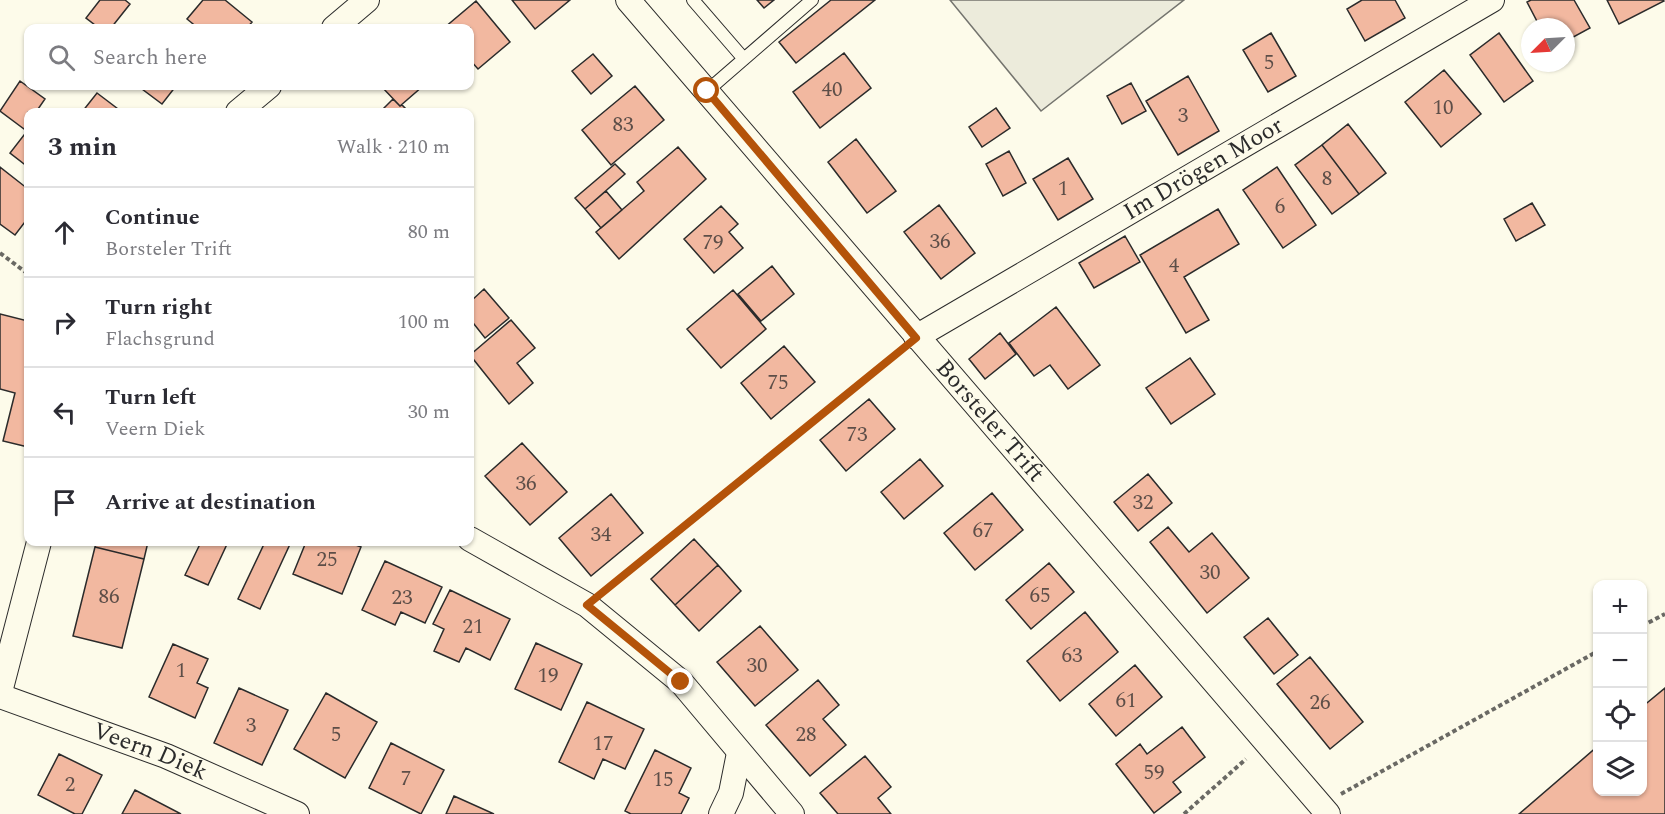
<!DOCTYPE html>
<html lang="en">
<head>
<meta charset="utf-8">
<style>
  :root { --surface:#fff; --page:#f7f7f7; --text:#2b2b33; --muted:#7c7c81; --line:#e1e1e2 }
  body { margin:0; font-family:Spectral,serif; background:var(--page); color:var(--text) }
  .controls { position:absolute; right:18px; bottom:18px; display:grid; overflow:hidden; border-radius:12px; box-shadow:0 2px 4px #0004 }
  .controls button { width:54px; height:54px; display:grid; place-items:center; padding:0; border:0; border-bottom:2px solid var(--line); background:var(--surface); color:var(--text); font:30px sans-serif }
  .compass { position:absolute; left:1521px; top:18px; width:54px; height:54px; border-radius:50%; background:var(--surface); box-shadow:0 2px 4px #0004; rotate:246deg }
  .stop { position:absolute; width:18px; height:18px; margin:-14px; border:4px solid #b45309; border-radius:50%; background:#fff }
  .stop.end { background:#b45309; border-color:#fff; box-shadow:0 2px 6px #0008 }
  .list { margin:0; padding:0; list-style:none }
  h2 { display:flex; justify-content:space-between; align-items:center; height:78px; margin:0; padding:0 24px; font-size:26px }
  h2 small { font-size:20px; font-weight:400; color:var(--muted) }
  .list li { display:grid; grid-template-columns:39px 1fr auto; gap:18px; align-items:center; box-sizing:border-box; height:90px; padding:0 24px; border-top:2px solid var(--line) }
  .list b { display:block; font-size:22px; white-space:nowrap }
  .list p { margin:0; font-size:20px; white-space:nowrap; color:var(--muted) }
  .list em { font-size:20px; font-style:normal; color:var(--muted) }
  .icon { flex:none; width:33px; height:33px; fill:none; stroke:currentColor; stroke-width:2; stroke-linecap:round; stroke-linejoin:round }
  .map { position:relative; flex:none; width:1665px; height:814px; overflow:hidden }
  .search { position:absolute; background:var(--surface); box-shadow:0 2px 4px #0004; left:24px; top:24px; width:450px; height:66px; display:flex; align-items:center; gap:15px; box-sizing:border-box; padding:0 21px; border-radius:12px; color:var(--muted); font-size:22px }
  .panel { position:absolute; background:var(--surface); box-shadow:0 2px 4px #0004; left:24px; top:108px; width:450px; height:438px; border-radius:12px }
  .map>svg:first-child { display:block }
  .green { fill:#ecebdb; stroke:#74746e; stroke-width:1.5 }
  .building { fill:#f2b8a0; stroke:#2b2b2b; stroke-width:1.5 }
  .lines { fill:none; stroke-linecap:round; stroke-linejoin:round }
  .service-casing { stroke:#2b2b2b; stroke-width:14 }
  .minor-casing { stroke:#2b2b2b; stroke-width:26 }
  .path { stroke:#6a6964; stroke-width:4; stroke-dasharray:4.5 3; stroke-linecap:butt }
  .service { stroke:#fdfbea; stroke-width:12 }
  .minor { stroke:#fdfbea; stroke-width:24 }
  .route { stroke:#b45309; stroke-width:8 }
  .labels { text-anchor:middle; dominant-baseline:central; stroke-width:4.5; stroke-linejoin:round; paint-order:stroke }
  .number-label { font-size:21px; fill:#5d4e48 }
  .street-label { font-size:24px; fill:#2b2b2b; stroke:#fdfbea }
</style>
</head>
<body>
<div class="map">
<svg width="1665" height="814" viewBox="0 0 1665 814">
  <rect width="100%" height="100%" fill="#fdfbea"/>
  <path class="green" d="M950,0H1184L1041,111Z"/>
  <path class="building" d="M100,0H125L130,4L111,28H99L86,18Z
    M203,0H225L252,22L247,28H198L187,19Z
    M512,0H570L535,29Z
    M757,0H774L764,8Z
    M831,0H875L796,63L779,42Z
    M1362,0H1395L1405,18L1365,41L1347,9Z
    M1531,0H1574L1590,28L1566,41V27H1540L1527,2Z
    M1607,0H1663L1664,1L1619,24Z
    M476,1L510,42L478,69L470,60V28H444Z
    M1271,33L1296,76L1268,92L1243,50Z
    M1499,33L1533,81L1504,102L1470,55Z
    M844,53L871,88L820,128L793,92Z
    M593,54L612,76L591,94L572,71Z
    M1444,70L1481,114L1441,147L1405,102Z
    M1188,76L1219,131L1178,155L1146,101Z
    M20,81L45,99L36,112H28V123L24,129L0,111Z
    M1131,83L1146,111L1122,124L1107,96Z
    M138,86H176L162,104Z
    M381,86H423L400,106Z
    M635,86L664,120L611,165L582,130Z
    M97,93L122,112H82Z
    M393,99L400,106L402,105L409,112H380Z
    M996,108L1010,128L982,147L969,127Z
    M1348,124L1386,173L1359,194L1322,145Z
    M24,135L28,138V167L10,153Z
    M856,139L896,191L867,213L828,162Z
    M1322,145L1359,194L1332,214L1295,165Z
    M678,147L706,179L619,259L596,232L644,191L637,182Z
    M1009,151L1026,183L1003,196L986,164Z
    M1068,158L1093,199L1058,220L1033,179Z
    M615,164L625,174L585,209L575,198Z
    M0,167L28,189V218L15,235L0,224Z
    M1277,167L1316,225L1283,248L1243,190Z
    M606,191L622,210L601,228L585,209Z
    M1532,203L1545,225L1516,241L1504,219Z
    M939,205L975,253L941,279L904,232Z
    M721,206L738,224L729,232L743,248L714,273L684,239Z
    M1218,209L1239,244L1184,277L1209,320L1186,333L1140,255Z
    M1125,236L1140,262L1094,288L1079,263Z
    M772,266L794,294L761,321L738,294Z
    M484,289L509,318L485,338L470,319V302Z
    M733,290L766,329L721,368L687,329Z
    M1056,307L1100,365L1068,389L1050,365L1034,376L1009,343Z
    M0,314L28,321V375L26,386L28,387V447L3,441L15,393L0,389Z
    M511,320L535,348L517,363L533,383L509,404L470,355Z
    M1000,333L1016,354L985,379L969,359Z
    M784,346L815,382L771,419L741,383Z
    M1190,358L1215,394L1171,424L1146,388Z
    M869,399L895,429L846,471L820,440Z
    M522,443L567,492L530,525L485,476Z
    M920,459L943,486L904,519L881,492Z
    M1148,474L1172,503L1138,531L1114,502Z
    M992,493L1023,530L975,570L944,533Z
    M611,494L643,533L591,576L559,538Z
    M1168,527L1189,552L1212,533L1249,578L1207,613L1150,542Z
    M694,539L718,565L675,605L651,579Z
    M96,542H148L144,559L95,547Z
    M201,542H228L208,585L185,575Z
    M265,542H291L260,609L238,599Z
    M306,542H348L361,547L342,594L293,574Z
    M95,547L144,559L122,648L73,636Z
    M385,561L442,587L425,623L401,612L395,625L362,610Z
    M1049,563L1074,592L1031,629L1006,600Z
    M718,565L741,591L699,631L675,605Z
    M450,590L510,619L490,660L466,648L459,662L434,651L444,629L433,624Z
    M1085,612L1118,652L1060,701L1027,661Z
    M1268,618L1298,655L1274,674L1244,637Z
    M760,626L798,670L755,706L717,662Z
    M536,643L582,664L561,710L515,689Z
    M173,644L208,659L197,683L208,688L195,718L149,697Z
    M1310,657L1363,722L1330,749L1277,684Z
    M1135,665L1162,697L1116,736L1089,704Z
    M818,680L839,705L823,719L846,745L810,776L766,725Z
    M239,688L288,710L262,765L214,743Z
    M1665,688V814H1519L1598,746V792H1642V707Z
    M326,693L377,722L345,778L294,749Z
    M587,702L644,729L625,769L603,759L594,779L559,762Z
    M1182,727L1205,757L1173,782L1181,792L1154,813L1116,764L1140,744L1147,754Z
    M391,743L444,770L421,814L369,788Z
    M655,750L691,768L679,793L689,798L681,814H631L625,811Z
    M59,754L102,775L82,814H75L38,795Z
    M865,756L891,787L878,798L891,814H838L820,793Z
    M135,790L181,814H122Z
    M454,796L494,814H446Z"/>
  <g class="lines">
    <g class="service-casing">
      <path id="service" d="M693,0L744,59
        M707,91L812,0"/>
    </g>
    <g class="minor-casing">
      <g id="minor">
        <path id="s1" d="M628,0L1328,814"/>
        <path d="M334,28L367,0"/>
        <path d="M238,112L269,86"/>
        <path id="s2" d="M916,337L1492,0"/>
        <path d="M470,539L587,605L681,682L792,814"/>
        <path d="M0,692L39,542"/>
        <path id="s3" d="M0,696L166,756L297,814"/>
        <path d="M721,814L731,793L739,753"/>
      </g>
    </g>
    <path class="path" d="M0,253L28,274
      M606,590L898,352
      M1642,626L1665,614
      M1341,794L1598,651
      M1184,814L1246,759"/>
    <use href="#service" class="service"/>
    <use href="#minor" class="minor"/>
  </g>
  <g class="lines">
    <path class="route" d="M681,682L587,605L916,338L707,91"/>
  </g>
  <g class="labels">
    <g class="number-label">
      <text x="1269" y="63">5</text>
      <text x="832" y="90">40</text>
      <text x="1443" y="108">10</text>
      <text x="1183" y="116">3</text>
      <text x="623" y="125">83</text>
      <text x="1327" y="179">8</text>
      <text x="1063" y="189">1</text>
      <text x="1280" y="207">6</text>
      <text x="940" y="242">36</text>
      <text x="713" y="243">79</text>
      <text x="1174" y="266">4</text>
      <text x="778" y="383">75</text>
      <text x="857" y="435">73</text>
      <text x="526" y="484">36</text>
      <text x="1143" y="503">32</text>
      <text x="983" y="531">67</text>
      <text x="601" y="535">34</text>
      <text x="327" y="560">25</text>
      <text x="1210" y="573">30</text>
      <text x="1040" y="596">65</text>
      <text x="109" y="597">86</text>
      <text x="402" y="598">23</text>
      <text x="473" y="627">21</text>
      <text x="1072" y="656">63</text>
      <text x="757" y="666">30</text>
      <text x="181" y="671">1</text>
      <text x="548" y="676">19</text>
      <text x="1126" y="701">61</text>
      <text x="1320" y="703">26</text>
      <text x="251" y="726">3</text>
      <text x="336" y="735">5</text>
      <text x="806" y="735">28</text>
      <text x="603" y="744">17</text>
      <text x="1154" y="773">59</text>
      <text x="406" y="779">7</text>
      <text x="663" y="780">15</text>
      <text x="70" y="785">2</text>
    </g>
    <g class="street-label">
      <text stroke="none"><textPath href="#s2" startOffset="333">Im Drögen Moor</textPath></text>
      <text stroke="none"><textPath href="#s1" startOffset="555">Borsteler Trift</textPath></text>
      <text stroke="none"><textPath href="#s3" startOffset="160">Veern Diek</textPath></text>
    </g>
  </g>
</svg>
<div class="controls">
<button>+</button>
<button>−</button>
<button><svg class="icon" aria-label="locate" viewBox="0 0 24 24"><circle cx="12" cy="12" r="6"/><path d="M12 2v4M12 18v4M2 12h4M18 12h4"/></svg></button>
<button><svg class="icon" aria-label="layers" viewBox="0 0 24 24"><path d="M12 4l9 5-9 5-9-5zM3 14l9 5 9-5"/></svg></button>
</div>
<svg class="compass" viewBox="-18 -18 36 36"><path d="M0-13l5 13h-10z" fill="#e53935"/><path d="M0 13l5-13h-10z" fill="#7c7c81"/></svg>
<div class="stop" style="left:707px;top:91px"></div>
<div class="stop end" style="left:681px;top:682px"></div>
<div class="search"><svg class="icon" aria-label="search" viewBox="0 0 24 24"><circle cx="10" cy="10" r="6"/><path d="M15 15l6 6"/></svg>Search here</div>
<section class="panel">
<h2>3 min<small>Walk · 210 m</small></h2>
<ul class="list">
<li><svg class="icon" aria-label="ahead" viewBox="0 0 24 24"><path d="M12 20V5M6 11l6-6 6 6"/></svg><div><b>Continue</b><p>Borsteler Trift</p></div><em>80 m</em></li>
<li><svg class="icon" aria-label="right" viewBox="0 0 24 24"><path d="M7 20v-9h11M14 6l5 5-5 5"/></svg><div><b>Turn right</b><p>Flachsgrund</p></div><em>100 m</em></li>
<li><svg class="icon" aria-label="left" viewBox="0 0 24 24"><path d="M17 20v-9H6M10 6l-5 5 5 5"/></svg><div><b>Turn left</b><p>Veern Diek</p></div><em>30 m</em></li>
<li><svg class="icon" aria-label="arrive" viewBox="0 0 24 24"><path d="M6 21V4h12l-3 4 3 4H6"/></svg><div><b>Arrive at destination</b></div></li>
</ul>
</section>
</div>
</body>
</html>
